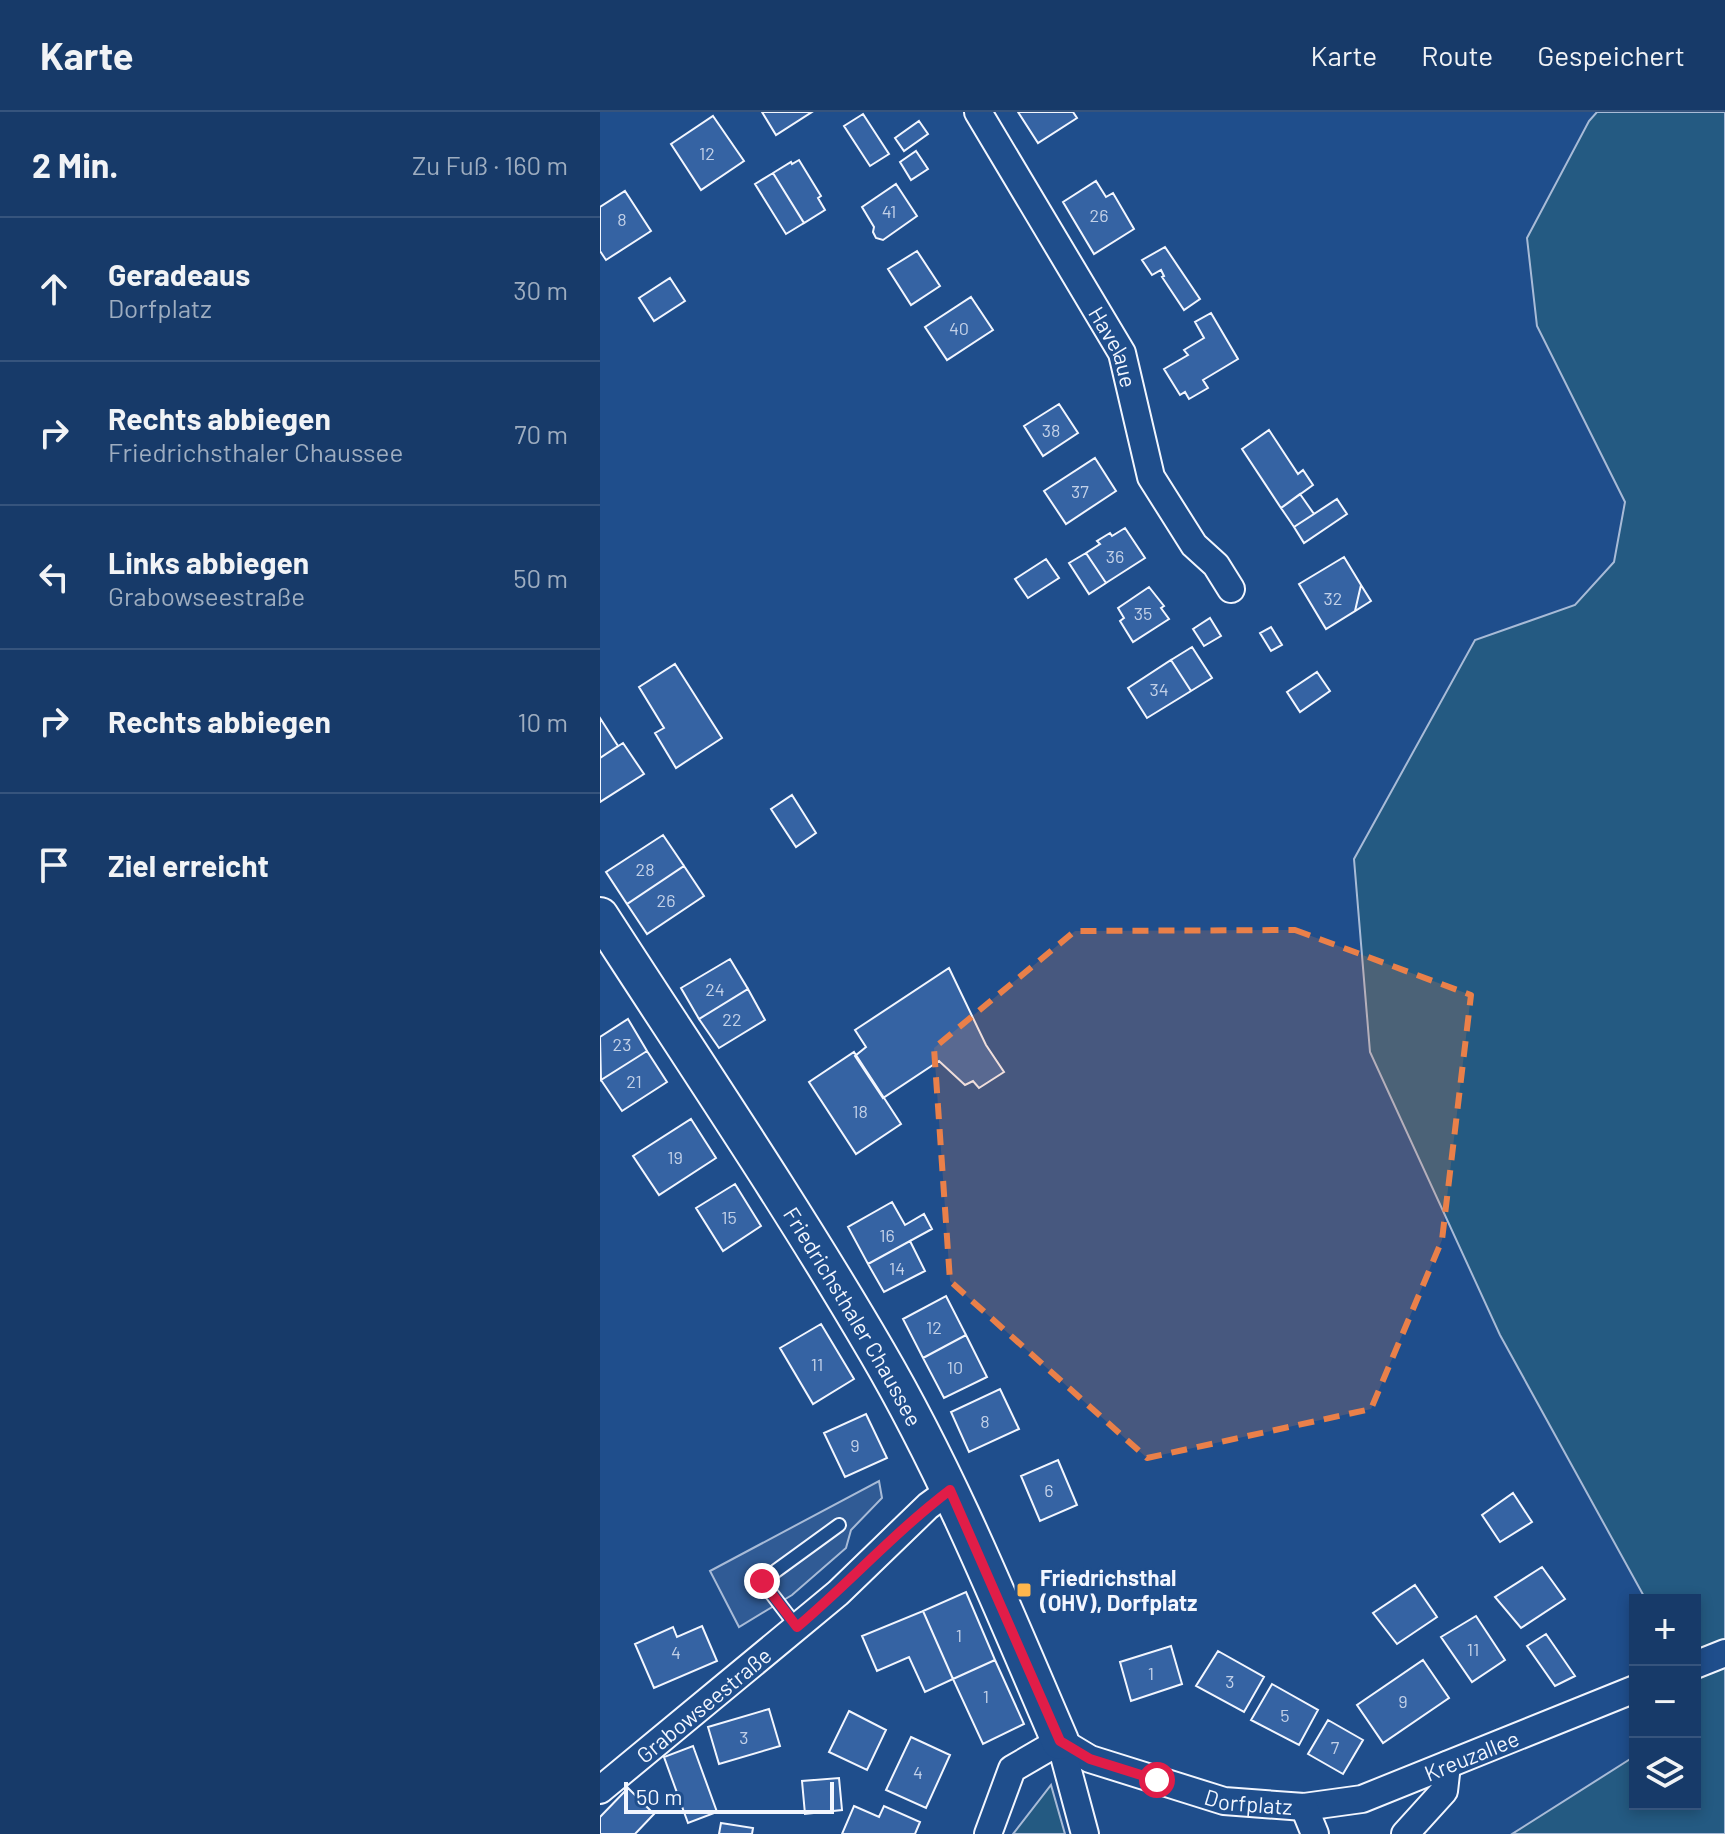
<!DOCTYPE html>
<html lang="de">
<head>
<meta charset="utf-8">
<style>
  :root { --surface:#173a69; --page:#244571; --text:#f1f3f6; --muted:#9eadc0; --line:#36547d }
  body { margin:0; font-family:Barlow,sans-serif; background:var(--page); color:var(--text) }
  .controls { position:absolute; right:24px; bottom:24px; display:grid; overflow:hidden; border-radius:0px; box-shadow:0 4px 12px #0003 }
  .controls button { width:72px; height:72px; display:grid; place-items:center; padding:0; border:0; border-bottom:2px solid var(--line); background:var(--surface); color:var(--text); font:40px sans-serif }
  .scale { position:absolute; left:24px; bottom:20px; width:210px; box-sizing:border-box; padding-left:8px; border:4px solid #f2f6ff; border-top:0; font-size:22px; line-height:28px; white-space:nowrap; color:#f2f6ff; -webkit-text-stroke:6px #1f4e8c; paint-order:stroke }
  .stop { position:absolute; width:24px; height:24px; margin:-18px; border:6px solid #e11d48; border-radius:50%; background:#fff }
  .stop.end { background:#e11d48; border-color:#fff; box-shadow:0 2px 8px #0008 }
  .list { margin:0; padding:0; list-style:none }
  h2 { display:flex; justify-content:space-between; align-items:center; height:104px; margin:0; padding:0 32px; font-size:34px }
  h2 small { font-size:26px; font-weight:400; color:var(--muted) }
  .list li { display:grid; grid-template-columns:52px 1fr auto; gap:24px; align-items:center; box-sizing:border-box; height:144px; padding:0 32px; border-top:2px solid var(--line) }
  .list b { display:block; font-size:30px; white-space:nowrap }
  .list p { margin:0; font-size:26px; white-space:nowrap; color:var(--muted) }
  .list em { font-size:26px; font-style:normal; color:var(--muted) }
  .icon { flex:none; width:44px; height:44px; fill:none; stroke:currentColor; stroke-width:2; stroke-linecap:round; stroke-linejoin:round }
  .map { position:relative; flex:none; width:1125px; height:1722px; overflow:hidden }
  header { display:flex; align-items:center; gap:48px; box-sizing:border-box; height:112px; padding:0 40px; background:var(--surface); border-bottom:2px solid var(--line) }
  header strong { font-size:38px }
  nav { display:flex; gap:44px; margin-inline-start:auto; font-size:28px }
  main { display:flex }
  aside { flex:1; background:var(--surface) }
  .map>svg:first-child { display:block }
  .green { fill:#245a82; stroke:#a8bbd7; stroke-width:2 }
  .parking { fill:#305b95; stroke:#a8bbd7; stroke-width:2 }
  .building { fill:#3563a3; stroke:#f2f6ff; stroke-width:2 }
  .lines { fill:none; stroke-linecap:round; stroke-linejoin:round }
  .lane-casing { stroke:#f2f6ff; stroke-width:16 }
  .street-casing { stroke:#f2f6ff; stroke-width:30 }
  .secondary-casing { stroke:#f2f6ff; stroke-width:40 }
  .lane { stroke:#1f4e8c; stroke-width:12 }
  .street { stroke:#1f4e8c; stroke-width:26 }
  .secondary { stroke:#1f4e8c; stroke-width:36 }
  .route { stroke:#e11d48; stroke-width:10 }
  .marked { fill:#ea8049; fill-opacity:0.2; stroke:#ea8049; stroke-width:6; stroke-dasharray:16 10; stroke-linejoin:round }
  .poi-dot { fill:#ffb74d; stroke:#1f4e8c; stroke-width:3 }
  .labels { text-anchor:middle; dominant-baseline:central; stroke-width:6; stroke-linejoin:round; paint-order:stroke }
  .number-label { font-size:18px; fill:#c3d1e8 }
  .street-label { font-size:22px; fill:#f2f6ff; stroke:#1f4e8c }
  .poi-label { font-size:22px; font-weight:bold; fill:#f2f6ff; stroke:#1f4e8c; text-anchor:start }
</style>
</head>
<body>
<header>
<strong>Karte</strong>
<nav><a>Karte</a><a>Route</a><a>Gespeichert</a></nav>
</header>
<main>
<aside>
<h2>2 Min.<small>Zu Fuß · 160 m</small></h2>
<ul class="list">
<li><svg class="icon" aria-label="ahead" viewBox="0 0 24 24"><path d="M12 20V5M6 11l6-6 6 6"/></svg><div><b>Geradeaus</b><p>Dorfplatz</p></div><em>30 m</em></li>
<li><svg class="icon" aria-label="right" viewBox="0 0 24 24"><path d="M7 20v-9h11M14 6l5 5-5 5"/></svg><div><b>Rechts abbiegen</b><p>Friedrichsthaler Chaussee</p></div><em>70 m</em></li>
<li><svg class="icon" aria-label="left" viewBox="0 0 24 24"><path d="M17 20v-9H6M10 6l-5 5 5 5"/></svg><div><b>Links abbiegen</b><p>Grabowseestraße</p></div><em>50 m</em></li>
<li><svg class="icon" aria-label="right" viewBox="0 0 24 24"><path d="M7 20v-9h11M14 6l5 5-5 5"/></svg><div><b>Rechts abbiegen</b></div><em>10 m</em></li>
<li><svg class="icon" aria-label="arrive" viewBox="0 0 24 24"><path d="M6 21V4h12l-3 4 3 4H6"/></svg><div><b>Ziel erreicht</b></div></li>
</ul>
</aside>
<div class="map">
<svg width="1125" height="1722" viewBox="0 0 1125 1722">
  <rect width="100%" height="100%" fill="#1f4e8c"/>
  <path class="green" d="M997,0H1125V1722H912L1035,1644V1692H1095V1608L1099,1605L1095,1594V1488H1046L900,1223L770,940L754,747L875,528L975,493L1014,450L1025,390L937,214L927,126L989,9Z
    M451,1673L465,1722H413Z"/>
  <path class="parking" d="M279,1369L282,1386L251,1418L246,1436L192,1483L139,1515L110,1459Z"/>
  <path class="building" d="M162,0H212L176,23Z
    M418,0H473L477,6L438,31Z
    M263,2L289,42L270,54L244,14Z
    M113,4L144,49L101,78L71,32Z
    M319,9L328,22L304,39L295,26Z
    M316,39L328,57L311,68L300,50Z
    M199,48L221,84L218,86L225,98L204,111L173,61L191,50L192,52Z
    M173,61L204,111L186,122L155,72Z
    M496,69L506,85L513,81L534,117L494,142L463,90Z
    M296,72L317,104L283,128L276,126L273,120L274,115L262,95Z
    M25,79L51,119L6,148L0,139V95Z
    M565,135L600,187L584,198L562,165L564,164L561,158L552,163L542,148Z
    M317,139L340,174L311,193L288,157Z
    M70,166L85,189L54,209L39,186Z
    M371,185L393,218L347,248L325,215Z
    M611,201L638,247L603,268L608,276L589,287L585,280L580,283L564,257L588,243L584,238L604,226L595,210Z
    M459,292L478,321L443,344L424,314Z
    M669,318L698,362L703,358L713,373L681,396L642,337Z
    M495,346L516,379L466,412L444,379Z
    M700,382L714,402L694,415L681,396Z
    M737,387L747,402L704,431L694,415Z
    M525,416L545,446L506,471L486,441L500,432L497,429L510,421L512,424Z
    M486,441L506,471L489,482L469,451Z
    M744,445L761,473L755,499L726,517L699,472Z
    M446,447L459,466L428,486L415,467Z
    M761,473L771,489L755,499Z
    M549,475L564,494L561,496L569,507L533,530L520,509L524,506L518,496Z
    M610,506L621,524L604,534L593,517Z
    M671,515L682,533L671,539L660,521Z
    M592,535L612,566L591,579L571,548Z
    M571,548L591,579L547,606L528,576Z
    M75,552L122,626L76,656L55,621L64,616L39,575Z
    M717,560L730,579L700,600L687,580Z
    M0,606L18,634L0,646Z
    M23,631L44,662L0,690V646Z
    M192,683L216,721L196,735L171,697Z
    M63,723L84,754L27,792L6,760Z
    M84,754L104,784L47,822L27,792Z
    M130,847L148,877L99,907L81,876Z
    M349,856L386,933L404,960L379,976L373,969L365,973L339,949L283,986L255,944L266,935L255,918Z
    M148,877L165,908L119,936L99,907Z
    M28,907L47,939L1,968L0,925Z
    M47,939L67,970L22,999L1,968Z
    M254,940L301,1012L256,1042L209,970Z
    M91,1007L116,1046L59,1083L33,1044Z
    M135,1072L161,1114L123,1139L96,1096Z
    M292,1090L305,1113L324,1102L332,1117L268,1152L248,1115Z
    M310,1129L325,1159L284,1180L268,1152Z
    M346,1184L366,1223L323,1246L303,1207Z
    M221,1212L254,1267L213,1292L180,1236Z
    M366,1223L387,1265L344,1286L323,1246Z
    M400,1277L419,1317L369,1340L351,1300Z
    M266,1302L287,1346L245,1365L224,1321Z
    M458,1348L477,1393L440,1409L421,1364Z
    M913,1381L932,1410L900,1430L882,1403Z
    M942,1455L965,1487L921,1516L895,1485Z
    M815,1473L837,1505L797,1532L773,1501Z
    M366,1480L395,1548L353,1567L323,1499Z
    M323,1499L353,1567L325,1580L309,1545L277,1559L262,1524Z
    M876,1504L905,1548L872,1570L841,1525Z
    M102,1514L117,1549L54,1576L35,1532L73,1515L77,1525Z
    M946,1522L975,1564L955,1574L927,1534Z
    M571,1534L582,1572L531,1589L520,1550Z
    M618,1539L664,1565L644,1600L596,1574Z
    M395,1548L424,1612L383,1632L353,1567Z
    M823,1548L849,1586L783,1631L757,1593Z
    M672,1572L718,1598L699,1633L651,1608Z
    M169,1597L180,1634L119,1652L108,1615Z
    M249,1599L286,1618L267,1658L229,1640Z
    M728,1608L763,1628L743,1662L708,1642Z
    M311,1625L350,1643L326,1696L286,1678Z
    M93,1634L117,1700L88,1711L64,1645Z
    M239,1666L242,1698L205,1702L202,1669Z
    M28,1676L54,1702L35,1722H0V1705Z
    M254,1694L279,1705L284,1694L320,1710L315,1722H242Z
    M121,1711L153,1716L152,1722H119Z"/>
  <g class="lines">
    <g class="lane-casing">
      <path id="lane" d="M197,1515L162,1469L239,1413"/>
    </g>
    <g class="street-casing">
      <g id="street">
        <path id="s1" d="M378,0L522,241L551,365L594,433L616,453L631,477"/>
        <path d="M1095,1553L1125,1541"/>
        <path id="s2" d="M460,1629L490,1647L624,1689L704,1695L762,1687L1035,1577"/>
        <path d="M460,1629L485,1722"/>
        <path id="s3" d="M0,1678L238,1481L328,1394L350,1378"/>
        <path d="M704,1695L715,1722"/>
        <path d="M388,1722L412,1657L460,1629"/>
        <path d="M805,1722L844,1679L847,1653"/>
      </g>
    </g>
    <g class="secondary-casing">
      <g id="secondary">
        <path id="s4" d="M0,804C93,948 190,1091 277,1240C349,1363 403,1497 460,1629"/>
      </g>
    </g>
    <use href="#lane" class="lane"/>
    <use href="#street" class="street"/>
    <use href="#secondary" class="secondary"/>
  </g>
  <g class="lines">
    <path class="route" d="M162,1469L197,1515C249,1471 296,1419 350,1378L460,1629L490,1647L557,1668"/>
  </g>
  <path class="marked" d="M695,818L871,883L842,1128L771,1297L547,1346L350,1169L334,936L475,819Z"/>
  <rect class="poi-dot" x="416" y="1470" width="16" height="16" rx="4"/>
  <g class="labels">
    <g class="number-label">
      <text x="107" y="41">12</text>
      <text x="289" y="99">41</text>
      <text x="499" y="103">26</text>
      <text x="22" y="107">8</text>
      <text x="359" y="216">40</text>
      <text x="451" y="318">38</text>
      <text x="480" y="379">37</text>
      <text x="515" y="444">36</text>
      <text x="733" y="486">32</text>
      <text x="543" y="501">35</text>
      <text x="559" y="577">34</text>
      <text x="45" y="757">28</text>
      <text x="66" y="788">26</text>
      <text x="115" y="877">24</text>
      <text x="132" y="907">22</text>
      <text x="22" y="932">23</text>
      <text x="34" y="969">21</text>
      <text x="260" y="999">18</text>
      <text x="75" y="1045">19</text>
      <text x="129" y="1105">15</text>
      <text x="287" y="1123">16</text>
      <text x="297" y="1156">14</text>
      <text x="334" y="1215">12</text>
      <text x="217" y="1252">11</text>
      <text x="355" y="1255">10</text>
      <text x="385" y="1309">8</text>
      <text x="255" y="1333">9</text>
      <text x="449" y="1378">6</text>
      <text x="359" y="1523">1</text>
      <text x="873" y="1537">11</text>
      <text x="76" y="1540">4</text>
      <text x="551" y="1561">1</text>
      <text x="630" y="1569">3</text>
      <text x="386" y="1584">1</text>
      <text x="803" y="1589">9</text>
      <text x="685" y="1603">5</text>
      <text x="144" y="1625">3</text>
      <text x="735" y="1635">7</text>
      <text x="318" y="1660">4</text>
    </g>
    <g class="street-label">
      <text stroke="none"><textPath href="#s1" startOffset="272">Havelaue</textPath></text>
      <text stroke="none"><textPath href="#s4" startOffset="474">Friedrichsthaler Chaussee</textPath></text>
      <text stroke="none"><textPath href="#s3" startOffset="134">Grabowseestraße</textPath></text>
      <text stroke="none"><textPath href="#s2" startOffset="432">Kreuzallee</textPath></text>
      <text stroke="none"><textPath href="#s2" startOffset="200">Dorfplatz</textPath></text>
    </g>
    <g class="poi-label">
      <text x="440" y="1465">Friedrichsthal<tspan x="440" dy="25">(OHV), Dorfplatz</tspan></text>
    </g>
  </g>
</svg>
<div class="controls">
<button>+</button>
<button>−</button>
<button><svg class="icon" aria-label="layers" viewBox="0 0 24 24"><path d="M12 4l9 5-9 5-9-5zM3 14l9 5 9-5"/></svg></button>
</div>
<div class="scale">50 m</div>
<div class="stop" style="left:557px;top:1668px"></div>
<div class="stop end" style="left:162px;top:1469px"></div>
</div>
</main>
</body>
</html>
